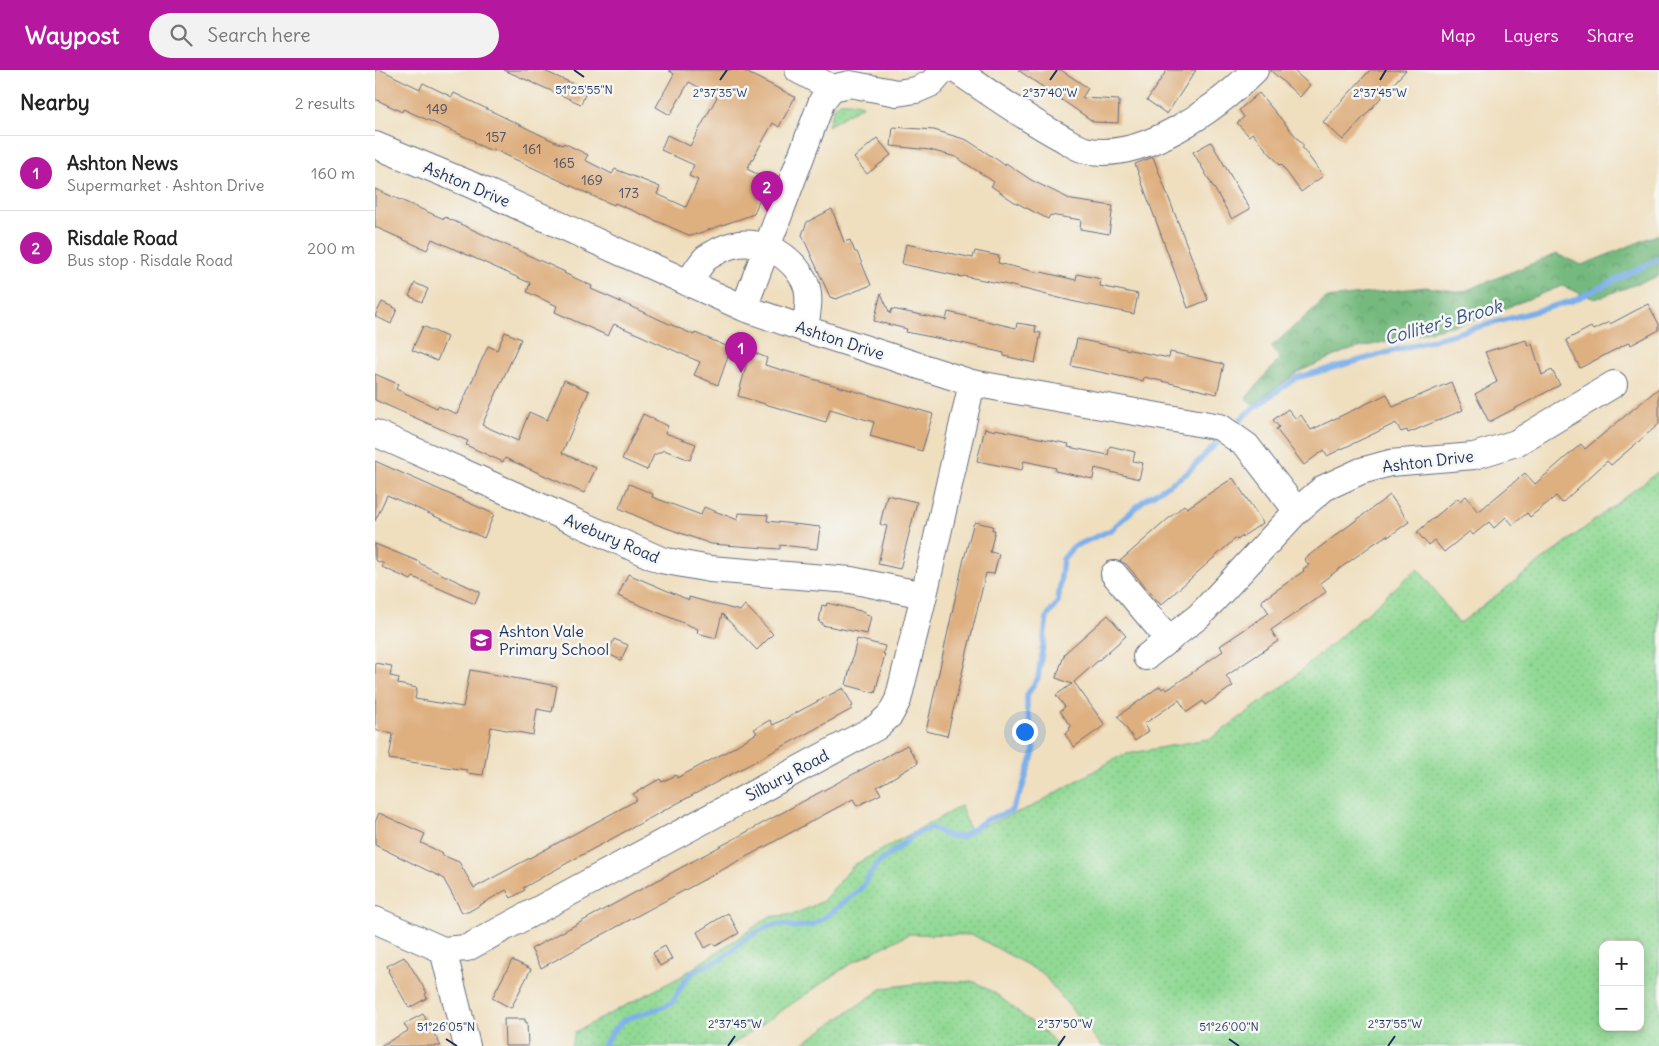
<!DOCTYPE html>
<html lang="en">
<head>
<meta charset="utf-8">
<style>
  :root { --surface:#fff; --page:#f2f2f2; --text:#222; --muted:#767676; --line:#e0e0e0; --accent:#b5179e }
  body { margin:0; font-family:Delius,sans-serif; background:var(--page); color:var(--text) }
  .controls { position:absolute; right:15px; bottom:15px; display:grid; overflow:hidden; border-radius:10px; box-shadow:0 2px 12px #0003 }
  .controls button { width:45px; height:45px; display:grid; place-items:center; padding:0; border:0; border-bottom:1px solid var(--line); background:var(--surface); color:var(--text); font:25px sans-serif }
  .you { position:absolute; left:649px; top:661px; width:18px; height:18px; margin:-12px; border:4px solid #fff; border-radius:50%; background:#1a73e8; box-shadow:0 0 0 8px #1a73e833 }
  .badge { display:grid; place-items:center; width:32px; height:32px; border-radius:50%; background:var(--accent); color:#fff; font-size:16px; font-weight:700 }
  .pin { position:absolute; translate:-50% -41px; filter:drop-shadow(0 1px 2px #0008) }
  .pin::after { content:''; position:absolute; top:26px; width:18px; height:15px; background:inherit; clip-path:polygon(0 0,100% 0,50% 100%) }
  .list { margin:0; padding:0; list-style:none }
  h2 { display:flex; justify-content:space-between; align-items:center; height:65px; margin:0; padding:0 20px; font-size:21px }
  h2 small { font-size:16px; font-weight:400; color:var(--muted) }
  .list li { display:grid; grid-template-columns:32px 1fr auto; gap:15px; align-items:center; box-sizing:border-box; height:75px; padding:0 20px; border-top:1px solid var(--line) }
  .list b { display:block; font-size:19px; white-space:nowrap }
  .list p { margin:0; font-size:16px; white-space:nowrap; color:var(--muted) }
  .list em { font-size:16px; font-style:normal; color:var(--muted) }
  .icon { flex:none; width:28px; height:28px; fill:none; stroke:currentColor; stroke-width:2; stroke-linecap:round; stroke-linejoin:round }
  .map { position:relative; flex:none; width:1284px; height:976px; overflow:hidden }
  header { display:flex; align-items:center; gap:30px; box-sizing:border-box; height:70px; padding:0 25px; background:var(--accent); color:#fff }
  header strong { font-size:24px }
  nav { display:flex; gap:28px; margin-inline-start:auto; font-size:18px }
  .search { width:350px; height:45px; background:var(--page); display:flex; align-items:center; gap:12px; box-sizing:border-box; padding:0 18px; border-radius:28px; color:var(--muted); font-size:19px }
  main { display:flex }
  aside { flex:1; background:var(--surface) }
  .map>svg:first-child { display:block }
  .grass { fill:url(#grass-dots); stroke:#568479; fill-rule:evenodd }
  .forest { fill:url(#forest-crowns); stroke:#48746e }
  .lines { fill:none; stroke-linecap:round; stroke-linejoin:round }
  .stream { stroke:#7cafe9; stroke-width:5.5 }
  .building { fill:#deaf7f }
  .minor-casing { stroke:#656d80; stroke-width:28 }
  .minor { stroke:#fff; stroke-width:26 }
  .ticks { fill:none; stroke:#1b2f5e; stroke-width:2 }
  .labels { text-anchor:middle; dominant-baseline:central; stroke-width:5; stroke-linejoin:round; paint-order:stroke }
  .number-label { font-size:14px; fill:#4c4f66 }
  .street-label { font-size:16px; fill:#1b2f5e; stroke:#f6f6f2 }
  .poi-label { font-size:16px; fill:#1b2f5e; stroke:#f6f6f2; text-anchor:start }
  .water-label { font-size:18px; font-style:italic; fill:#385588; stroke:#f6f6f2 }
  .ticks-label { font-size:12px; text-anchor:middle; fill:#1b2f5e; stroke:#f6f6f2; stroke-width:5; stroke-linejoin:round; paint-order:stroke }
</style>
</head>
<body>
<header>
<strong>Waypost</strong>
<div class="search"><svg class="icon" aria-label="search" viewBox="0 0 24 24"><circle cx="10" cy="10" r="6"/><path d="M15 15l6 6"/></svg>Search here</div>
<nav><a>Map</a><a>Layers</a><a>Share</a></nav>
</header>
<main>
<aside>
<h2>Nearby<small>2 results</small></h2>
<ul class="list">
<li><span class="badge">1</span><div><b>Ashton News</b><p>Supermarket · Ashton Drive</p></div><em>160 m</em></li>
<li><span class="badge">2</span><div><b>Risdale Road</b><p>Bus stop · Risdale Road</p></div><em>200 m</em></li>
</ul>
</aside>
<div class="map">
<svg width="1284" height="976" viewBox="0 0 1284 976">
  <defs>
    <pattern id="grass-dots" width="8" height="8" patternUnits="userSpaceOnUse" patternTransform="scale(1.25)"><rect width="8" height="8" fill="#91d994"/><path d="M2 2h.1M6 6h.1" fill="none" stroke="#7cbb82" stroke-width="1.8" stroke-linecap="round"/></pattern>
    <pattern id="forest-crowns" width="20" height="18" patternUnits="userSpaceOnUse" patternTransform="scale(1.25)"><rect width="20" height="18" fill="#74b97e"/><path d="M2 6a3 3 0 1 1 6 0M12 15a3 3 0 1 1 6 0" fill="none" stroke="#5e976a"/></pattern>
  </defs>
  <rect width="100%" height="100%" fill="#f6f6f2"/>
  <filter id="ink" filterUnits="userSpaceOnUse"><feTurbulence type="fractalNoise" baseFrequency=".02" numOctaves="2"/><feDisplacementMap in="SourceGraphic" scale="10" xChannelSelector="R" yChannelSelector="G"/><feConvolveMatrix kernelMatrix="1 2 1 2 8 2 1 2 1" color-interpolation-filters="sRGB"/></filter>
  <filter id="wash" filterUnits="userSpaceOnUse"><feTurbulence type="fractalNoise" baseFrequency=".0096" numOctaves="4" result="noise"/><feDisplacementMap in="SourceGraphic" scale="20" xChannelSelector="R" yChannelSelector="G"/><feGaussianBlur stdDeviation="1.12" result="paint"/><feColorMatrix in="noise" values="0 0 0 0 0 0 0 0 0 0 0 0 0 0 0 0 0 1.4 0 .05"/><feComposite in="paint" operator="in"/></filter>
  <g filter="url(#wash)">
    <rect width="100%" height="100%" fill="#efdfbf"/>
    <path class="grass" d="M465,32H475L488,35L453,56L459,38Z
      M1284,401V976H727L667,903L598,865L534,864L478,892L355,976H196L200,962L305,907L394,847L420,844L448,831L479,795L586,736L595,761L658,736L747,685L837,668L911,614L1043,498L1084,554ZM1228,875H1265V957H1228Z
      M562,911L600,912L621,924L675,967L682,976H424L508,918Z"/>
    <path class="forest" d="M1284,164V206L1220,229L1187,216L1097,251L971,281L923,302L878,335L871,328L905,288L896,277L951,228L1051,217L1087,222L1181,184L1207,195Z"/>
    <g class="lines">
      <path class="stream" d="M865,350L873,342L921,308L1197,231L1284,189
        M228,976L238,961L249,950L288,937L298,932L310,910L321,900L347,889L372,868L392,857L407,854L420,857L437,855L451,847L486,819L501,795L542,763L557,758L573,766L587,767L611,750L636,741L647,719L659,682L658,661L652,640V625L663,608L672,547L683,532L688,489L698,477L736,460L769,430L811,404L842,373"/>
    </g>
    <g id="blocks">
      <path class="building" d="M0,0H6L45,19L48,13L77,27L79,23L172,68L188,75L189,73L213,85L210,90L237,104L240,99L285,117L282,124L311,137L323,110L314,106L319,95L286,80L292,65L315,76L342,27L314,12L295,45L281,37L299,4L293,0H367L420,27L404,57L398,53L372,99L392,109L379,144L316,166L240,133L239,135L220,127L118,79L117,81L99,73L100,71L28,39L27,42L0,29Z
        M129,0H167L212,20L206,34Z
        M643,0H686L713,18L707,28L744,30L743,53L719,52Z
        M792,0H821L792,44L772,30Z
        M895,0H918L935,15L925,27Z
        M995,0H1031L968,70L948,52Z
        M884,23L929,76L927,77L948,106L926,122L906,94L905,95L877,63L874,66L862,53L869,47L864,40Z
        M518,57L559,60L592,70L630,95L631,93L656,110L697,130L738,136L734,164L705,159L706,150L675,145L673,149L638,131L616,116L619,112L581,87L555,80L516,76Z
        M502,68L516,85L492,104L479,88Z
        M836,72L875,139L857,149L818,82Z
        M778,87L833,230L813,238L760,94Z
        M0,119L69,149L70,147L190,202L189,203L217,216L216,219L230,225L319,265L320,263L356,278L343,315L319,305L325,292L260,263L239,254L233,266L180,242L182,236L152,222L155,213L57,169L52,180L0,157Z
        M457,139L469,172L475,170L480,182H482L496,215L461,229L455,227L427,165L432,152Z
        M531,174L598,188L600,181L624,186L623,193L665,203L666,202L701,210L702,204L726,209L725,216L763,224L759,244L696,231L629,214L588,206L587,207L527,194Z
        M40,213L53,219L47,232L34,226Z
        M506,223L515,244L517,239L571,250L573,242L641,258L642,253L661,256L660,262L666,263L660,293L629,286V283L591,274L531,262L532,259L499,251Z
        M7,232L22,239L16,254L0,246Z
        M1273,234L1284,254V260L1256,275L1255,272L1205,298L1191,270L1216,257L1218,260L1234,252L1235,254Z
        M48,256L72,267L62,291L37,280Z
        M130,262L146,269L107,355L143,371L154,342L172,350L189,310L214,321L187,383L221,398L209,423L130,388L128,392L91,375L93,371L0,330V304L23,314L21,319L62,338L63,336L82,344L113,276L122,280Z
        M702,269L794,288L795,282L849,294L842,324L769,307L768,311L696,296Z
        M1151,270L1153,276L1157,274L1167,305L1177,300L1185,315L1114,352L1100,324L1122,312L1110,282Z
        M375,281L392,288L390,295L558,344L547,381L495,366L499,352L455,339L451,352L363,326Z
        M1076,312L1088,340L1033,363L1032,360L1026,362L1021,353L952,386L949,380L929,395L901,359L904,357L898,350L913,339L921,349L926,345L936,360L1012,324L1018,337Z
        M1284,318V354L1236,395L1232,391L1187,433L1181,426L1155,447L1152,443L1138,455L1131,447L1119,458L1114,452L1098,465L1095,461L1069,482L1059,470L1053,475L1042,462L1083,428L1085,431L1091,426L1103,442L1150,403L1160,414L1206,374L1210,379Z
        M268,344L293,356L290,363L321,374L315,390L289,380L279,385L272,400L247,389Z
        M610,358L620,361V359L694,374L693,377L733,385L735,376L760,382L758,391L768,393L764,409L720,398L718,409L680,401L681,398L649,391L647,400L602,391Z
        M0,391L119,444L109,468L12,425L0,451Z
        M858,408L888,453L862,470L861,468L786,535L751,494L745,491L809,435L812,438Z
        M254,414L278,424L277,427L326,445L329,437L363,450L364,443L393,445L392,451L445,457L442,479L405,475V479L336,474L275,452L244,438Z
        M512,425L542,432L525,499L503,494L512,456L505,454Z
        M1015,425L1034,452L1013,467L1012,465L997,475L945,513L951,522L896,560L903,571L851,606L858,616L830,635L828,631L812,642L804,630L769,654L774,661L760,671L743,646L785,616L787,619L790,617L792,620L848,581L845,576L894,543L886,531L929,501L928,499L934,495L929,489Z
        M600,452L618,456L617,460H620L615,482L624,484L619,504L611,503L572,666L551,661L588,493L598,455Z
        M0,474L45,492L44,493L58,500L105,522L100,534L38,507L36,510L7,497L9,494L0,490Z
        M253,504L314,530V527L365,541L370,535L398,564L382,580L347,544L341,568L322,563L323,559L243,526Z
        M452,533L490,542V545L496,546L492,564L447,555L448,553L444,552L447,535L451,536Z
        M733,545L751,566L699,612L730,655L699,677L690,664L695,660L694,658L696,657L685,641L690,637L681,625L697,614L681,608L690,583Z
        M239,569L253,575L246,590L233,584Z
        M482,569L510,576L508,584H510L500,623L471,615Z
        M0,593L17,596L15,606L24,608L23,614L42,618L40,629L88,637L95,600L182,616L177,642L162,639L158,665L116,657L108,705L92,703V700L14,689L18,664L0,660Z
        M468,618L478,636L476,637L477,639L203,787L148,818L150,820L136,828L131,820L93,842H87L68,808L0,775V752L4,743L50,764L46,773L68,783L67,785L84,792L99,818L262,730L258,724L285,709L287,712L301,705L302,708L351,682L382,663L379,659L395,650L398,655Z
        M532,675L543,693L502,717L506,724L482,736L478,729L166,898L156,879Z
        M353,843L364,863L341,876L339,873L330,878L322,862Z
        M290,876L297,889L285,896L278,883Z
        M29,887L31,890H32L52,923L50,924L52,928L34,938L13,901L14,900L12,896Z
        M137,890L156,899L136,938L117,928Z
        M48,944L66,976H5L33,961L29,954Z
        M129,949H150V952H152L153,976H130Z"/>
    </g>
  </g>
  <g filter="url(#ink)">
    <use href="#blocks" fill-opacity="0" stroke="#656d80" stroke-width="1"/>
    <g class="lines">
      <g class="minor-casing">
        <path id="minor" d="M423,0L457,18L475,14L522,23L541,20L557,13L568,0
          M581,0C615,23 649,48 687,68C694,72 702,78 710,80C767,93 842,38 880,0
          M0,75L92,113L369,238L430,259L597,313L845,357L872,376L922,441
          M313,213C319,205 324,195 331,188C335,185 340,183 345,180C376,164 413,180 429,210C437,226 432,243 430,259
          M369,238L447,31L457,18
          M0,363L286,490L335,499L476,510L549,525
          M739,504L794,570
          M771,587L824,546L922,441L949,418L986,401L1015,393L1099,386L1141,373L1239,314
          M0,850L68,880L92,878L502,657L515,645L523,630L549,525L597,313
          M68,880L92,976"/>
      </g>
      <use href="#minor" class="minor"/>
    </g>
  </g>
  <path class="ticks" d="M199,0L209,7M345,10L352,0M675,10L682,0M1005,10L1011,0M71,969L82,976M854,969L864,976M353,976L360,966M683,976L690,966M1013,976L1020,966"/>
  <defs>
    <g id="school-square" transform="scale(1.25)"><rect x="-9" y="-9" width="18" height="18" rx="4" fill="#b5179e" stroke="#f6f6f2"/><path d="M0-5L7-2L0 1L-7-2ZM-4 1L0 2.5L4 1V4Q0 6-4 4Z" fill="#fff"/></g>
  </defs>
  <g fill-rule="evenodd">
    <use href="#school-square" x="106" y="570"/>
  </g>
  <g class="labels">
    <g class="number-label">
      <text x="62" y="39">149</text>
      <text x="121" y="67">157</text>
      <text x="157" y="79">161</text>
      <text x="189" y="93">165</text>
      <text x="217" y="110">169</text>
      <text x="254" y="123">173</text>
    </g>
    <g class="street-label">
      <text transform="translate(92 114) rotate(23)">Ashton Drive</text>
      <text transform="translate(465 270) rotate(18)">Ashton Drive</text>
      <text transform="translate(1053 391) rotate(-7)">Ashton Drive</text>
      <text transform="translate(237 468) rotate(23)">Avebury Road</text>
      <text transform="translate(412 705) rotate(-28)">Silbury Road</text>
    </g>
    <g class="poi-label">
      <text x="124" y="561">Ashton Vale<tspan x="124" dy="18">Primary School</tspan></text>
    </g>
    <g class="water-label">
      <text transform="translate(1068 252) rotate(-16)">Colliter's Brook</text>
    </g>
  </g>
  <g class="ticks-label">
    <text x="209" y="24">51°25'55"N</text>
    <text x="345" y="27">2°37'35"W</text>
    <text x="675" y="27">2°37'40"W</text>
    <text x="1005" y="27">2°37'45"W</text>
    <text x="360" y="958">2°37'45"W</text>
    <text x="690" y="958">2°37'50"W</text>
    <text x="1020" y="958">2°37'55"W</text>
    <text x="71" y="961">51°26'05"N</text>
    <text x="854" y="961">51°26'00"N</text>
  </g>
</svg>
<div class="controls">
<button>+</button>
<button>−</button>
</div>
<div class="you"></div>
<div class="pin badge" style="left:366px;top:303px">1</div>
<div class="pin badge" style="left:392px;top:142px">2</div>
</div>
</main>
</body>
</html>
